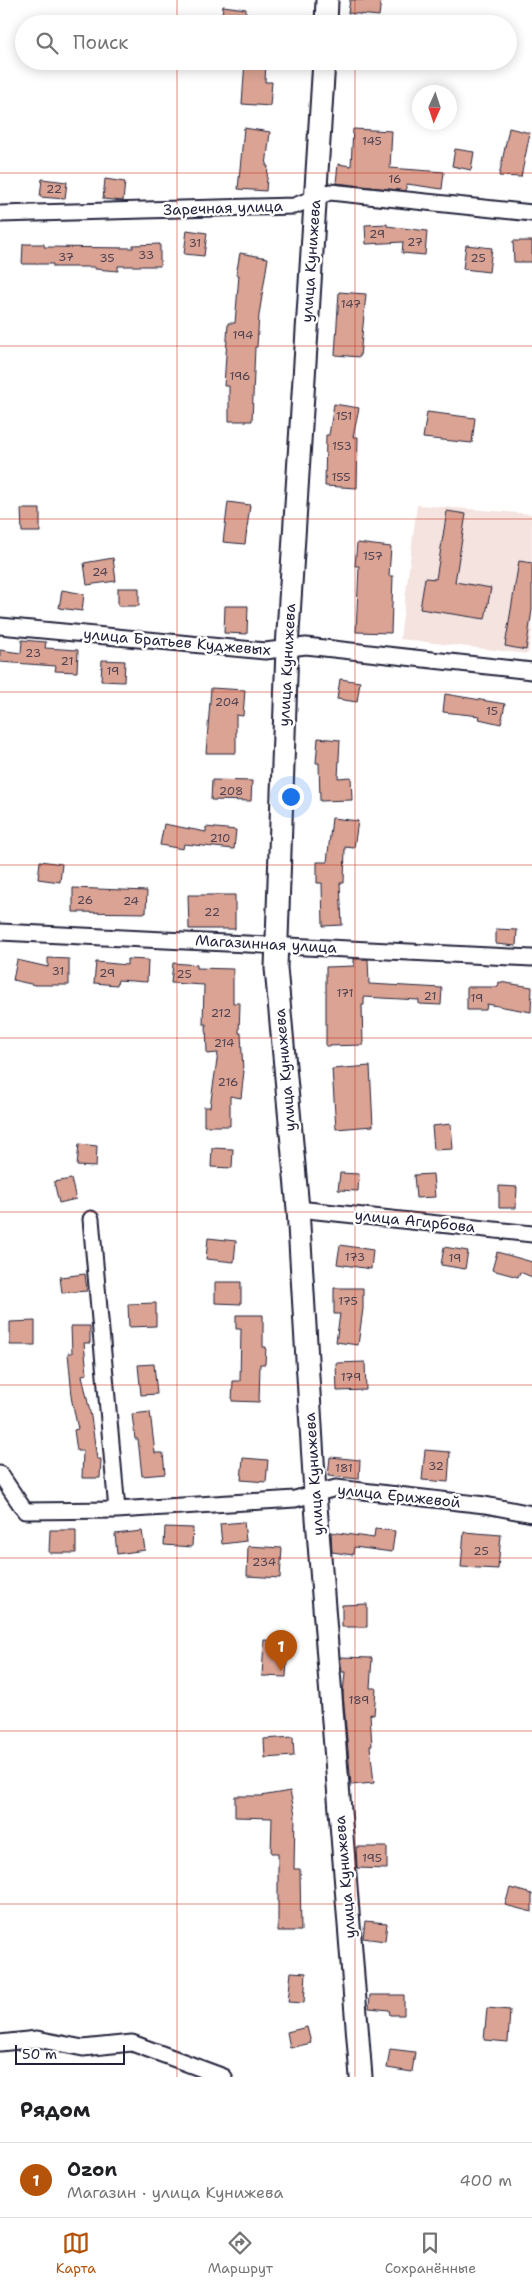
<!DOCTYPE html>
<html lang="ru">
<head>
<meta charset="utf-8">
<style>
  :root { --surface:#fff; --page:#f6f6f6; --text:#202124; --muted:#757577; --line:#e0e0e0; --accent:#b45309 }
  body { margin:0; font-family:"Shantell Sans",sans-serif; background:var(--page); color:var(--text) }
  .compass { position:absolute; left:412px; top:85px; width:45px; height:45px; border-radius:50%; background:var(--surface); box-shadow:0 2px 12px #0003; rotate:183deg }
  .scale { position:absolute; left:15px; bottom:12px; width:110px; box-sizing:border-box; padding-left:5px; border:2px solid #22223b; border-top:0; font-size:14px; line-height:18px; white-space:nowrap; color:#22223b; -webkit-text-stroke:4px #fff; paint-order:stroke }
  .you { position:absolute; left:290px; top:796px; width:18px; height:18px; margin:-12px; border:4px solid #fff; border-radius:50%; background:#1a73e8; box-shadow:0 0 0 8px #1a73e833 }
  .badge { display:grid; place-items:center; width:32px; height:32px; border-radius:50%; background:var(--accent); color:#fff; font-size:16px; font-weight:700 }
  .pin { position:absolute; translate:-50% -41px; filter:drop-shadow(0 1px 2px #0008) }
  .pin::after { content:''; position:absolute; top:26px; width:18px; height:15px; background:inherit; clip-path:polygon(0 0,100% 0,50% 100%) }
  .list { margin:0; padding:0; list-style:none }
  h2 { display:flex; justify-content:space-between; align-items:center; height:65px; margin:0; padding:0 20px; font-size:21px }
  h2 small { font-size:16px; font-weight:400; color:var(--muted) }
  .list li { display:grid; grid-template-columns:32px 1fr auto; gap:15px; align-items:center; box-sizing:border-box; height:75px; padding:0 20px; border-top:1px solid var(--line) }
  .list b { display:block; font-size:19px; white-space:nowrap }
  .list p { margin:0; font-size:16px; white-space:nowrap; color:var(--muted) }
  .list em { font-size:16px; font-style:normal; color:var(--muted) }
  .icon { flex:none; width:28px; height:28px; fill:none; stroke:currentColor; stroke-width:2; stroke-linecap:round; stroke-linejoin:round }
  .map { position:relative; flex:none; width:532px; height:2077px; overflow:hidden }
  .search { position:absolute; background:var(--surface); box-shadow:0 2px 12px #0003; left:15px; right:15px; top:15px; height:55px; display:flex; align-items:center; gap:12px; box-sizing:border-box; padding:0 18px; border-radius:28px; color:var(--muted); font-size:19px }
  .sheet { height:140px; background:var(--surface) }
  nav { display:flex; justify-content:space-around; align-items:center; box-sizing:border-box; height:70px; border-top:1px solid var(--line); background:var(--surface); font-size:14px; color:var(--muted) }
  nav a { display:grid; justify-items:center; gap:2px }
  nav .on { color:var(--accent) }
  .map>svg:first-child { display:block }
  .built { fill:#f4e3df }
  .building { fill:#daa393; stroke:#22223b }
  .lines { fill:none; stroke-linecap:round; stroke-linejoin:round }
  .street-casing { stroke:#22223b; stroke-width:19 }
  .secondary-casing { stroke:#22223b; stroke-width:25 }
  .street { stroke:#fff; stroke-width:15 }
  .secondary { stroke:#fff; stroke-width:21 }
  .grid { fill:none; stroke:#c8321e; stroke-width:1; stroke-opacity:0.55 }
  .labels { text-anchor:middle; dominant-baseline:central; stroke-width:5; stroke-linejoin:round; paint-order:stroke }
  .number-label { font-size:12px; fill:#504251 }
  .street-label { font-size:15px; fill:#22223b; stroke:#fff }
</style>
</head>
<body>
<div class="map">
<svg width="532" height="2077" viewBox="0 0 532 2077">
  <rect width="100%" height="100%" fill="#fff"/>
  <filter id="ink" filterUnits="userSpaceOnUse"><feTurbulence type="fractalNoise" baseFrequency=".02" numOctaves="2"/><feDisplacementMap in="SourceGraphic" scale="10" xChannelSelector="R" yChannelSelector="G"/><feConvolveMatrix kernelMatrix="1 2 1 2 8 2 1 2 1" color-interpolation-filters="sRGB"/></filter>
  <g filter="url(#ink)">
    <path class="built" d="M417,505L532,514V631L528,654L400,639Z"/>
    <path class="building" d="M350,0H381L379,16L348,13Z
      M223,6L246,9L245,24H221Z
      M245,61H266L265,82H272L270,106L242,104Z
      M244,128L270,132L266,166H268L266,191L238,189Z
      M509,128L530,133L521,177L499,176Z
      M353,129L392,131L390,168L444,172L442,189L407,184L406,191L336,183L338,164L351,166Z
      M455,149L474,152L471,170L452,166Z
      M42,179L67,182L65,199L40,197Z
      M105,179L125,182L123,201L103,199Z
      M387,224V226L427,231L425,255L402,253L403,242L366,244L365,225Z
      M187,230L207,233L204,256L184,254Z
      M513,241H532V262H514Z
      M23,244H44V247L133,248V245L160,244V266H118V271L95,269V267H53V264H22Z
      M466,245L492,248L489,272L463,269Z
      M240,253L268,258L259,315L257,347H255L252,421H229V386H224L228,323H235L239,275H236Z
      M339,292L366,294L360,357L335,355Z
      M334,404L359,408L353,437H358L357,488L325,486L326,435H329Z
      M427,412L475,418L472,443L423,438Z
      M228,502L250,505L245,544L223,542Z
      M21,509H40V532H22Z
      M447,511L466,514L455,582L491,588L485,619L420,609L425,578L436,579Z
      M357,543L391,547L389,576H393L391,633L356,632L359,566H355Z
      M113,558L116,581L87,585L84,563Z
      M519,561L532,563V610L526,650L505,646Z
      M118,588H139V606H118Z
      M62,590L84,594L82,611L59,608Z
      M225,606H248L247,634L224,633Z
      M22,640L46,642L45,648L78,650L77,672L55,671L56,666L0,662V650L21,653Z
      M102,660L125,661L124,682L101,681Z
      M340,679L360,682L357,702L337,699Z
      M211,688L245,690L243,716L236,715V753H206Z
      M445,694L505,704L501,724L479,719L480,716L443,712Z
      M318,738L340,740L338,778L351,777L352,800L320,801L319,763H316Z
      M212,780L252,781L251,801L211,800Z
      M332,818L358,821L354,848L345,847L344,883H340L342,925L323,926L322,883H317V862H327Z
      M164,824L206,832V827L236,830L234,849L184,844L183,849L160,845Z
      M40,861L62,864L60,882L38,879Z
      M73,888L147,891L146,913L73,912Z
      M188,895H235V929H189Z
      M496,929L517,930L516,946L496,944Z
      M48,958L69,959V985H35L13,980L17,960L48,967Z
      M127,959L148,960L147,982L118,980L117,985L94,983L96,962L127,965Z
      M354,959H368L369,984L442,988L441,1005L419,1004V1000L364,997V1005H362L363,1045L326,1046V967L354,966Z
      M173,963L197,965V968L233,969V1003H240L239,1033H241L243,1071H244L241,1098L230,1096V1126H204V1107H210L218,1053L207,1054L206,1024H203L204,985L171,983Z
      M499,982L532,987L531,1012L487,1004L486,1010H467V987H498Z
      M370,1066L373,1126L336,1129L332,1069Z
      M451,1124L453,1149L434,1150L432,1126Z
      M79,1144L97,1146L96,1167L77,1166Z
      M212,1148L233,1149L232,1168L211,1167Z
      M340,1173L359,1174L358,1191L338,1190Z
      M433,1174L435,1197L416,1198L414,1175Z
      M71,1179L76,1199L59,1203L54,1182Z
      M499,1186L517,1187L516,1208H499Z
      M208,1238L236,1241L234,1262L206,1259Z
      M340,1245L373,1250L371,1269L337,1264Z
      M444,1247L468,1251L465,1269L441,1265Z
      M497,1252L532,1262V1277L520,1272L518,1277L492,1270Z
      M85,1274L87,1291L62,1293L60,1277Z
      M215,1282H241V1304L215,1303Z
      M334,1288H363V1309L358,1345L336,1342L340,1314H334Z
      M156,1303V1326L129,1327L128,1304Z
      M236,1315H263V1347H266L265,1364H260L259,1402L232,1401L233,1381H240L241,1329H236Z
      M35,1321V1345H10V1322Z
      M71,1326H90V1343H84L87,1374L82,1375L91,1417L97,1459H101L100,1478H82L83,1451H77L74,1430L78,1429L71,1397L72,1396L68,1353H72Z
      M365,1362L366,1390L337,1391L336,1363Z
      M154,1364L157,1394L141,1395L138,1365Z
      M150,1412L155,1453H163L165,1474L142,1476L138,1439H135L132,1414Z
      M425,1450L450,1452L448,1482L422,1480Z
      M330,1457L360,1460L359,1479L328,1476Z
      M243,1458L268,1460L266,1482L241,1480Z
      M244,1522L246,1541L222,1544L220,1524Z
      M165,1527L193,1528L192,1547L164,1545Z
      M375,1529L395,1531L392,1552L354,1547L353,1555L332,1552L331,1532L374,1538Z
      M50,1530H76V1553H49Z
      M142,1531L145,1550L117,1554L115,1534Z
      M464,1532L501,1535L498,1569L461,1567Z
      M248,1546L282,1548L280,1578L247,1576Z
      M367,1604V1627H342V1605Z
      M264,1640L288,1642L286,1677L262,1676Z
      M340,1657L372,1658L370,1688H376L374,1715L370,1714L372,1746H370L374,1783L351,1785L343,1694L345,1672H342Z
      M293,1737L294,1756L265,1758L264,1739Z
      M290,1791L295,1814L294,1869H300L301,1931H278V1853H271L272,1818L235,1817V1796H261Z
      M356,1847H387V1869L357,1868Z
      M510,1888L532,1894V1912L505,1905Z
      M365,1921L387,1923L385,1941L363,1938Z
      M291,1972L306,1973L304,2003L288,2002Z
      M370,1995H404V2015H390L389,2010L369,2008Z
      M487,2008L510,2010L508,2042L484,2040Z
      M307,2027L311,2043L290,2048L287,2032Z
      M390,2049L415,2052L412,2072L387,2068Z"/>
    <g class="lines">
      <g class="street-casing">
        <path id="street" d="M0,214L294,206L330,192L532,213
          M0,626L265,651L306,646L532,671
          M0,932L532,958
          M298,1209L532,1234
          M91,1219L117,1510
          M0,1474L25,1511L117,1510L295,1499L336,1488L485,1505L532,1514
          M0,2043L37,2039L83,2048L132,2043L224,2077"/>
      </g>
      <g class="secondary-casing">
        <path id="secondary" d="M326,24L327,0
          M324,61L287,648L276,968L298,1209L315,1493L361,2077"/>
      </g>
      <use href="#street" class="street"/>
      <use href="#secondary" class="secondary"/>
    </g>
  </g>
  <path class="grid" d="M177,0V24M355,0V24M177,61V2077M355,61V2077M0,173H532M0,346H532M0,519H532M0,692H532M0,865H532M0,1038H532M0,1212H532M0,1385H532M0,1558H532M0,1731H532M0,1904H532"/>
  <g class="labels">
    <g class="number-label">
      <text x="372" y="141">145</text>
      <text x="395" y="179">16</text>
      <text x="54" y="189">22</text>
      <text x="377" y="234">29</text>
      <text x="415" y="242">27</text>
      <text x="195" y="243">31</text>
      <text x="146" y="255">33</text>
      <text x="66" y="257">37</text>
      <text x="107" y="258">35</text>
      <text x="478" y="258">25</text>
      <text x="351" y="304">147</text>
      <text x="243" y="335">194</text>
      <text x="240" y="376">196</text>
      <text x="344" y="416">151</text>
      <text x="342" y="446">153</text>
      <text x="341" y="477">155</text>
      <text x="373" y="556">157</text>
      <text x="100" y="572">24</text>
      <text x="33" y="653">23</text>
      <text x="67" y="661">21</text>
      <text x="113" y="671">19</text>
      <text x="227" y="702">204</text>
      <text x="492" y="711">15</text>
      <text x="231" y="791">208</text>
      <text x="220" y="838">210</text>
      <text x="85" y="900">26</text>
      <text x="131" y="901">24</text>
      <text x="212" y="912">22</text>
      <text x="58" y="971">31</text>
      <text x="107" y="973">29</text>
      <text x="184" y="974">25</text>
      <text x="345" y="993">171</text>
      <text x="430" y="996">21</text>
      <text x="477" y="998">19</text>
      <text x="221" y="1013">212</text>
      <text x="224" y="1043">214</text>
      <text x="228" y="1082">216</text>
      <text x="355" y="1257">173</text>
      <text x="455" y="1258">19</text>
      <text x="348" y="1301">175</text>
      <text x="351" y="1377">179</text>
      <text x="436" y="1466">32</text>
      <text x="344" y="1468">181</text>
      <text x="481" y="1551">25</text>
      <text x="264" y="1562">234</text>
      <text x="359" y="1700">189</text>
      <text x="372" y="1858">195</text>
    </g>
    <g class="street-label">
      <text transform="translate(223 208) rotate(-2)">Заречная улица</text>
      <text transform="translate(311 261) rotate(-86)">улица Кунижева</text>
      <text transform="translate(177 642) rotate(5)">улица Братьев Куджевых</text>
      <text transform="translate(287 665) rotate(-87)">улица Кунижева</text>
      <text transform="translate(266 944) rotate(3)">Магазинная улица</text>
      <text transform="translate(285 1070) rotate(-95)">улица Кунижева</text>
      <text transform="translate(415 1221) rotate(6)">улица Агирбова</text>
      <text transform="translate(314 1474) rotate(-94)">улица Кунижева</text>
      <text transform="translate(399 1496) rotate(6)">улица Ерижевой</text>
      <text transform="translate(345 1877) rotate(-95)">улица Кунижева</text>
    </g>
  </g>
</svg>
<svg class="compass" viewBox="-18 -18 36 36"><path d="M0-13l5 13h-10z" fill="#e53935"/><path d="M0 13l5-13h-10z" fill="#757577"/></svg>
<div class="scale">50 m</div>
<div class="you"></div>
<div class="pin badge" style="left:281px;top:1671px">1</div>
<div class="search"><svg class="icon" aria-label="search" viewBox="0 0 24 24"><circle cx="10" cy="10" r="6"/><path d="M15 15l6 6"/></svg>Поиск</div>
</div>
<section class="sheet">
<h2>Рядом<small></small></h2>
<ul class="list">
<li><span class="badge">1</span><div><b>Ozon</b><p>Магазин · улица Кунижева</p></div><em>400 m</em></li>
</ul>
</section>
<nav>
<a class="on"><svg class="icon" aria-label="map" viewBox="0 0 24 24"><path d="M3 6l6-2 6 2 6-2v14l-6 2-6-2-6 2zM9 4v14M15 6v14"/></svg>Карта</a>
<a><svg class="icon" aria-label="directions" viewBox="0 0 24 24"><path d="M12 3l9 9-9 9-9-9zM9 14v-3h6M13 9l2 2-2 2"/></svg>Маршрут</a>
<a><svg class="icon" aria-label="saved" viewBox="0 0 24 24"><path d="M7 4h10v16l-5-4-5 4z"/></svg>Сохранённые</a>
</nav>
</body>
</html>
